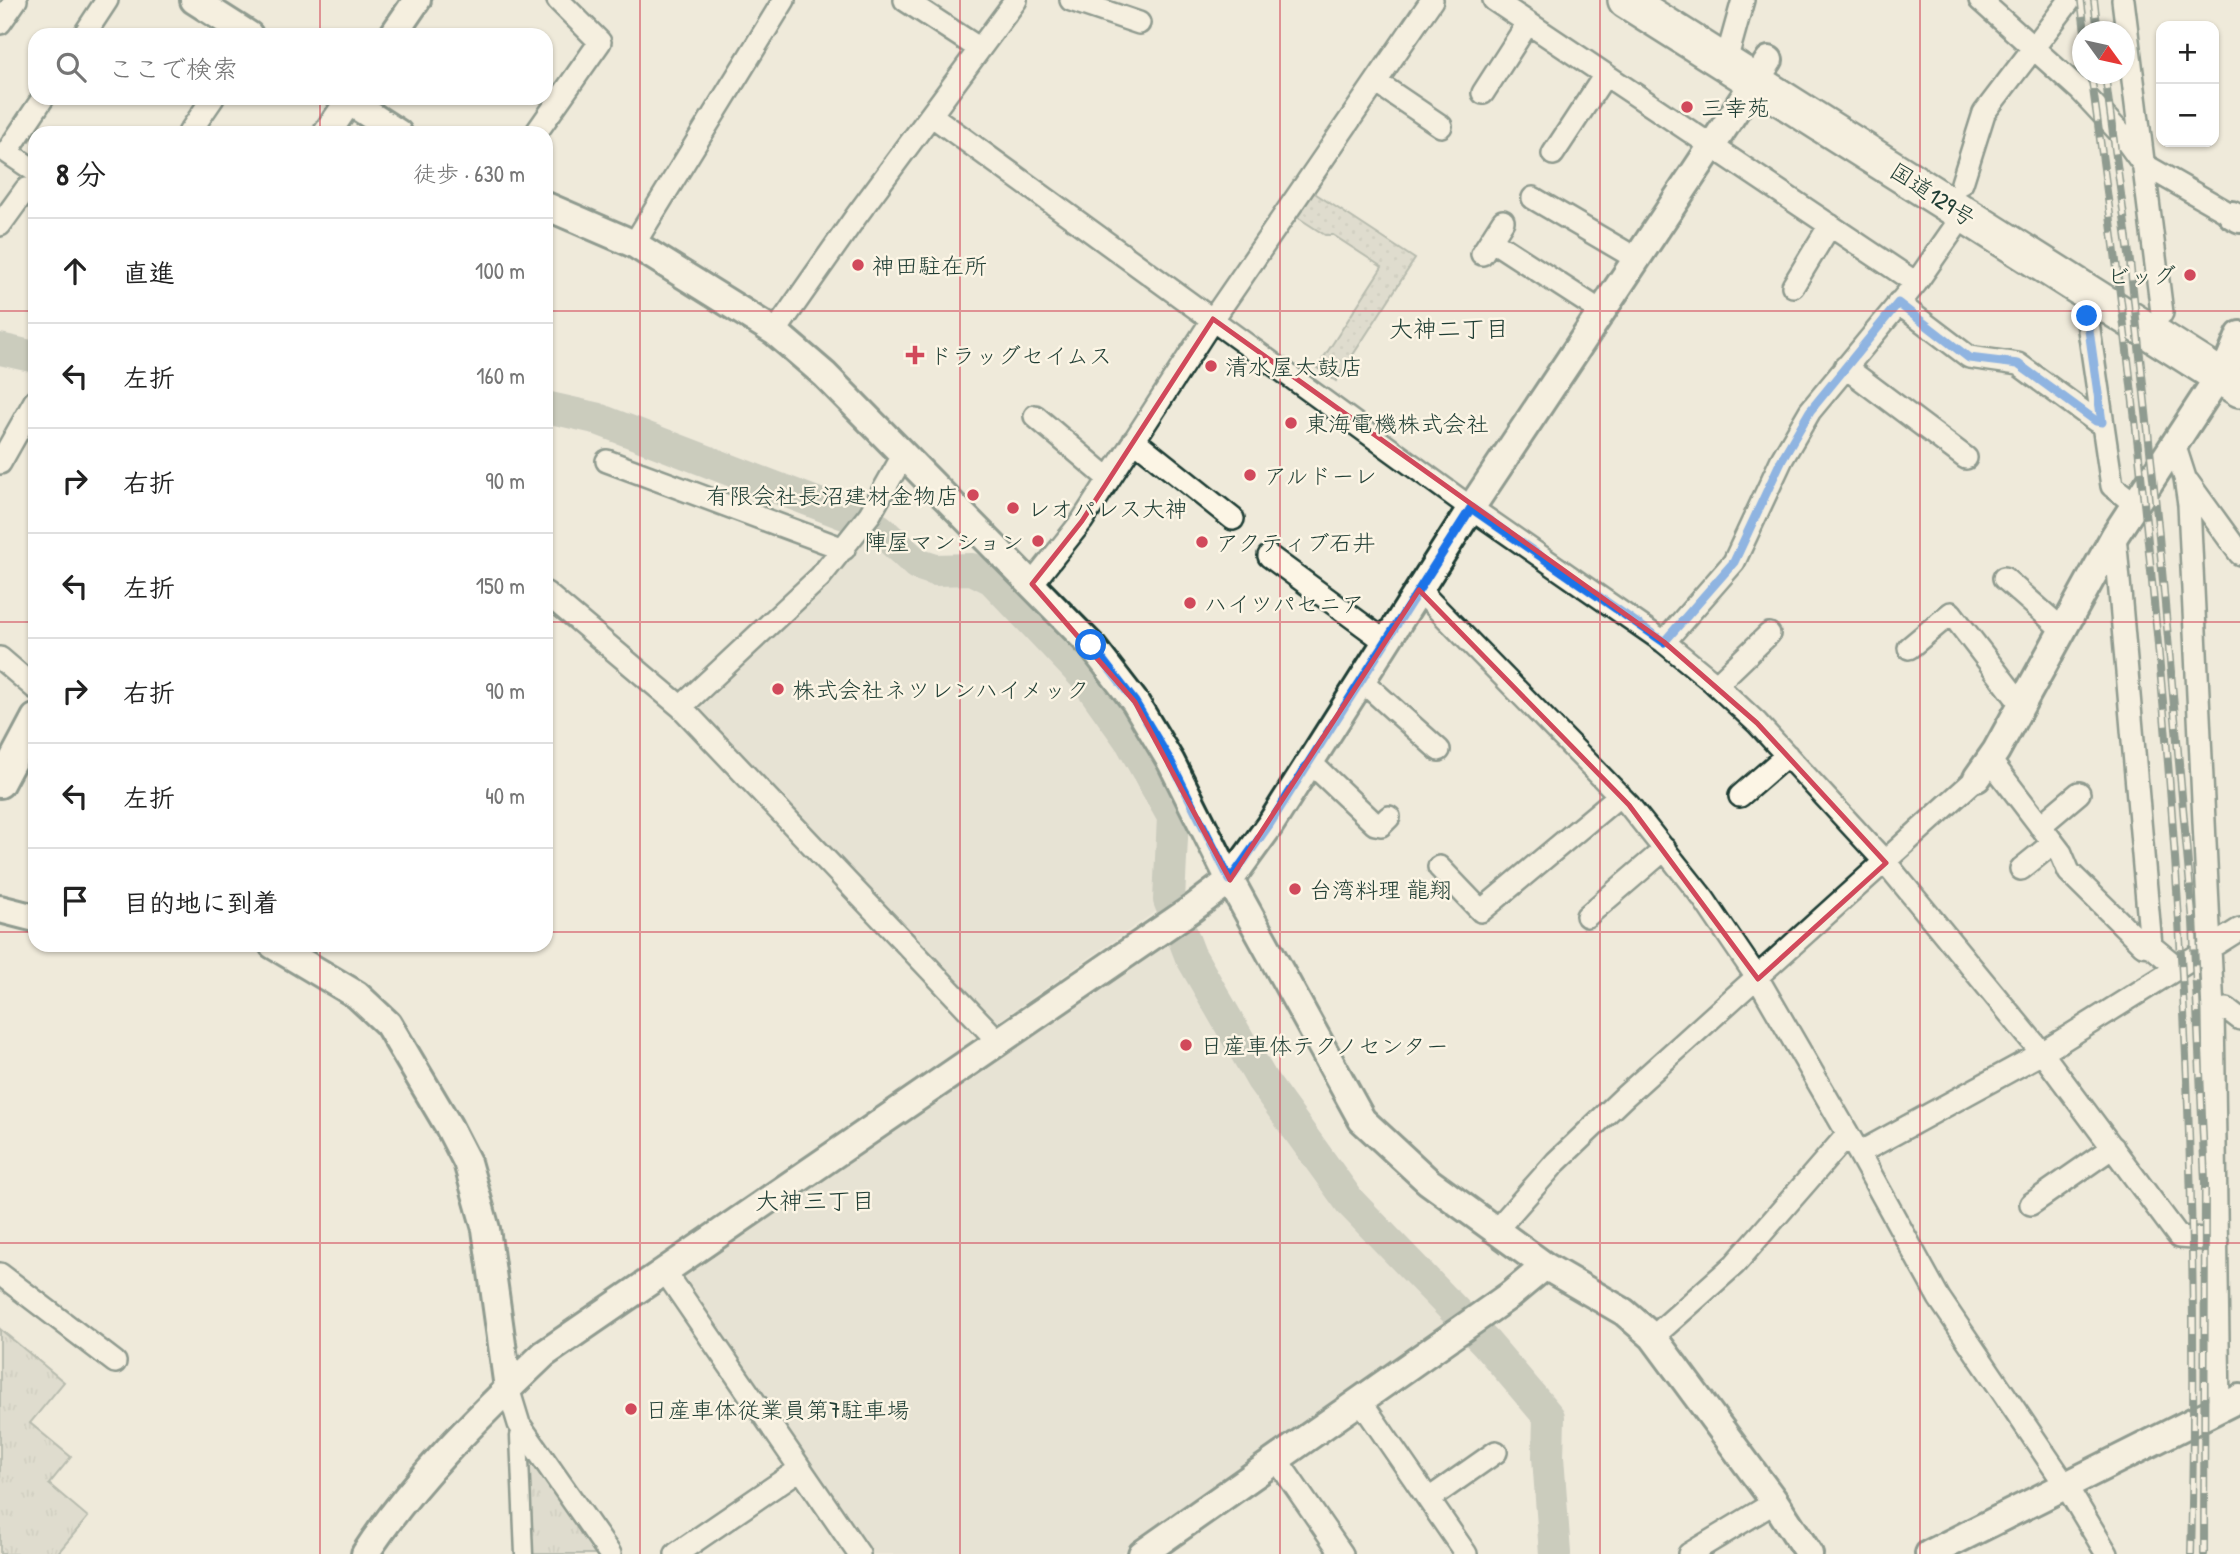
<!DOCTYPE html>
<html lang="ja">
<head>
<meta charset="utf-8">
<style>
  :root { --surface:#fff; --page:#f6f6f6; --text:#222; --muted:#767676; --line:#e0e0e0 }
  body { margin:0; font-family:"Patrick Hand","Klee One",sans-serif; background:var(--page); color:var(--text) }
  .controls { position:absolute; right:21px; top:21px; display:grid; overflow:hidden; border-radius:14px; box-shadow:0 2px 5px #0004 }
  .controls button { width:63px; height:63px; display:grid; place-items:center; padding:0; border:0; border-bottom:2px solid var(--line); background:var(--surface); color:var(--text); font:35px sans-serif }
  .compass { position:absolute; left:2072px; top:21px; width:63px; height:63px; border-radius:50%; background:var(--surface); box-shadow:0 2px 5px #0004; rotate:123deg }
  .stop { position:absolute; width:21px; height:21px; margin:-16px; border:5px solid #1a73e8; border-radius:50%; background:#fff }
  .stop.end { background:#1a73e8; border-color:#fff; box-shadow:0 2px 7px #0008 }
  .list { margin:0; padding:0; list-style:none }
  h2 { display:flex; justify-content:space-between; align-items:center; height:91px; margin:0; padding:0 28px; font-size:30px }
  h2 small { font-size:23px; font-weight:400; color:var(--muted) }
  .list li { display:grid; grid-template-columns:46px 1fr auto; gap:21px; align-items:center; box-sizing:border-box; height:105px; padding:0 28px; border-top:2px solid var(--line) }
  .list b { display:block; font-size:26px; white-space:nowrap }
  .list em { font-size:23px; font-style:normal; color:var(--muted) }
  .icon { flex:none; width:38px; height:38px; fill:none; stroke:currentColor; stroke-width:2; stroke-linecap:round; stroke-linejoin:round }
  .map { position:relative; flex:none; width:2240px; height:1554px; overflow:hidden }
  .search { position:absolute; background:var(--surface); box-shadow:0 2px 5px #0004; left:28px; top:28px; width:525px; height:77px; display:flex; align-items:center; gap:18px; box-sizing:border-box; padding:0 24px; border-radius:21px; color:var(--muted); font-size:26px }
  .panel { position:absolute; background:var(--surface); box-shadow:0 2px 5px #0004; left:28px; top:126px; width:525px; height:826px; border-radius:21px }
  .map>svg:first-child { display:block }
  .built { fill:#dedbcc }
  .grass { fill:url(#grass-tufts); stroke:#76857a; stroke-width:2 }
  .garden { fill:url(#garden-dots); stroke:#76857a; stroke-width:2 }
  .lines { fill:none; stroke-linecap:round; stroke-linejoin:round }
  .river { stroke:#9fa89a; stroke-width:32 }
  .pedestrian-casing { stroke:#1f3d34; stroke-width:21 }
  .minor-casing { stroke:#1f3d34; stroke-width:26 }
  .tertiary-casing { stroke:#1f3d34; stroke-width:32 }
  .trunk-casing { stroke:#1f3d34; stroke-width:40 }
  .pedestrian { stroke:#fcf5e5; stroke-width:16 }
  .minor { stroke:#fcf5e5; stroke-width:21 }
  .tertiary { stroke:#fcf5e5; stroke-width:26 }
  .trunk { stroke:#fcf5e5; stroke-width:35 }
  .rail-casing { stroke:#1f3d34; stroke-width:8 }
  .rail { stroke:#fcf5e5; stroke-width:5; stroke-dasharray:16; stroke-linecap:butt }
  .route { stroke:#1a73e8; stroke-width:9 }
  .marked { fill:none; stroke:#d1495b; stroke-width:5; stroke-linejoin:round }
  .grid { fill:none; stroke:#d1495b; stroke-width:2; stroke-opacity:0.55 }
  .poi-dot { fill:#d1495b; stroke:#fcf5e5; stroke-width:2.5 }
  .labels { text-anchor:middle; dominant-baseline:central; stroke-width:5; stroke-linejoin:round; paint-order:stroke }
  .poi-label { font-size:23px; fill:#1f3d34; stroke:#fcf5e5; text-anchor:start }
  .street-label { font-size:23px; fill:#1f3d34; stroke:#fcf5e5 }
  .neighbourhood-label { font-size:24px; fill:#1f3d34; stroke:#fcf5e5 }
</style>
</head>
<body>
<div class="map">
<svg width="2240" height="1554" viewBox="0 0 2240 1554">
  <defs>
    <pattern id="grass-tufts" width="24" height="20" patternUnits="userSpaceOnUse" patternTransform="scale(1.75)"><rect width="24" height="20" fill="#cccdbf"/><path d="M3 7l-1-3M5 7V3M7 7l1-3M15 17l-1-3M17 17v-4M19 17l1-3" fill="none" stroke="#afb1a5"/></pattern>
    <pattern id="garden-dots" width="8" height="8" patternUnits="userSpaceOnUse" patternTransform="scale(1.75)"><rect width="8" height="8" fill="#cccdbf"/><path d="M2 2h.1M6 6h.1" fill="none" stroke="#afb1a5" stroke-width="1.8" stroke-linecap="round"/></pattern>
  </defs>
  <rect width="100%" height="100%" fill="#efeada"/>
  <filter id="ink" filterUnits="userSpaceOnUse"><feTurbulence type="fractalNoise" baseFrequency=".0143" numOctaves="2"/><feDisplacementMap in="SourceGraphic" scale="14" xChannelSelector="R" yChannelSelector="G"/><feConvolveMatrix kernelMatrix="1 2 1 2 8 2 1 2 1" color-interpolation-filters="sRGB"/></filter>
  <g filter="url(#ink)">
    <path class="built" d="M867,531L877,534L921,571L961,572L991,580L1083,676L1129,743L1170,817L1158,910L990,1027L691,705Z
      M1181,936L1188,956L1259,1080L1348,1202L1460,1319L1120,1554H866L681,1280L683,1274Z"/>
    <path class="grass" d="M0,1329L64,1382L30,1423L71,1457L49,1484L88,1517L57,1554H0Z
      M524,1440L602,1554H530Z"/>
    <path class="garden" d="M1310,190L1415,259L1336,381L1317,368L1382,267L1333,235H1325L1294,215Z"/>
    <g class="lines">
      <path class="river" d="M0,349L35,357
        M546,407L595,418L850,516L879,529L917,564L935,570L972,569L992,579L1084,676L1131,742L1173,817L1169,900L1190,955L1262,1080L1350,1202L1486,1343L1549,1417L1548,1457L1555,1554"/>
      <g class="pedestrian-casing">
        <path id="pedestrian" d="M519,1436L524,1554"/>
      </g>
      <g class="minor-casing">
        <path id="minor" d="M905,0L980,49
          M1071,0L1139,23
          M1494,0L1916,283
          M1980,0L2081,91L2122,135L2143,164L2232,215
          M2123,0L2162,313
          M0,23L16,0
          M84,35L107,0
          M1726,61L1743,0
          M1376,82L1441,126
          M1483,93L1528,23
          M931,115L1471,508L1664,642L1713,682L1757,723L1886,863L2042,1053L2179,1237L2217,1240
          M189,133L213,98
          M536,133L600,42L558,0
          M1553,154L1605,75
          M35,171L7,152L43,98
          M1962,183L1984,113L2070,0
          M1533,198L1637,259
          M0,225L26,189
          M1491,240L1602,312
          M634,244L784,0
          M1482,254L1503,221
          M1793,286L1830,225
          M2098,299L2087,316L2112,486L2135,504
          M1898,303L1969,357L2018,364L2096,421L2102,422
          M775,332L857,215L1016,0
          M1845,367L1966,458
          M1035,416L1109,479
          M1134,440L1233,519
          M2175,447L2185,478L2189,505L2213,1011L2219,1408
          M607,461L844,549
          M0,463L35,401
          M2188,482L2240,554
          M2115,535L2151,946
          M1269,556L1386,642
          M2004,578L2063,630
          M1032,584L1082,521L1213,319L1432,0
          M1419,590L1629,805L1703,898L1758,979L1859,1153L1939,1298L2065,1484L2107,1554
          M546,593L681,707L998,1041
          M1664,642L1734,562L1782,459L1810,411L1916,283L1964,214
          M1909,648L1951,613L2022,705
          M0,658L35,688
          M1362,681L1439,750
          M1716,685L1769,634
          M681,707L820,577L870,514L904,454
          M1990,760L2061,853L2069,872L2143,945L2151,946L2178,968
          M1310,762L1375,824L1381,825L1389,817
          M1740,796L1787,755
          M2040,826L2079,793
          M1439,867L1481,911L1620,795
          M2021,869L2053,843
          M1587,916L1665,849
          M2213,1011L2227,1009L2240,1019
          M1859,1153L2042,1053L2240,929
          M2031,1204L2113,1147
          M1497,1229L1556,1162L1624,1097L1977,778
          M664,1270L859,1554
          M0,1274L115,1362
          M1653,1337L1735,1264L1848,1134
          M508,1388L519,1424L610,1554
          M1360,1400L1466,1554
          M1277,1460L1342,1554
          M1429,1499L1496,1452
          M676,1554L800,1469
          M1689,1554L1775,1502"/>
      </g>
      <g class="tertiary-casing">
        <path id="tertiary" d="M194,0L249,35
          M393,35L417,0
          M344,98L398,133
          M327,133L351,98
          M546,206L634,244L775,332L825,375L1091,645L1135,702L1171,762L1230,880L1362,1120L1428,1181L1545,1266L1624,1312L1653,1337L1775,1502L1809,1554
          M2232,215L2240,219
          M1977,778L1996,751L2115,535L2230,359L2240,335
          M0,784L35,718
          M0,909L35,918
          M273,945L357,995L388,1024L449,1127L467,1162L486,1229L508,1388
          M365,1554C414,1479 479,1416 544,1354L1193,908L1230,880L1270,825L1471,508L1769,60
          M1142,1554L1510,1295L1545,1266
          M1929,1554L2240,1398"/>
      </g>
      <g class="trunk-casing">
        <path id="trunk" d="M1626,0L2240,389"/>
      </g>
      <use href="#pedestrian" class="pedestrian"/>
      <use href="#minor" class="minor"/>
      <use href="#tertiary" class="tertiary"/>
      <use href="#trunk" class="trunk"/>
      <g class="rail-casing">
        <path id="rail" d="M2081,0L2085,32
          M2094,0L2098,32
          M2091,74C2160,564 2204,1059 2191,1554
          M2105,74L2130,262L2158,525L2193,921L2205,1181L2204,1554"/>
      </g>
      <use href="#rail" class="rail"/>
    </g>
  </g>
  <g class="lines" filter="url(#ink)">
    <path class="route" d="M1091,645L1135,702L1171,762L1230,880L1269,825L1471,508L1664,642L1734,562L1782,459L1810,411L1898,303L1969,358L2018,364L2096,421L2102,422L2087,316"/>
  </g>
  <path d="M0 0H2240V1554H0ZM1213,319L1664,642L1757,723L1886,863L1758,979L1629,805L1419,590L1230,880L1135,702L1032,584L1082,521Z" fill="#efeada" fill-opacity=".55" fill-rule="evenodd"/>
  <path class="marked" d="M1213,319L1664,642L1757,723L1886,863L1758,979L1629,805L1419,590L1230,880L1135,702L1032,584L1082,521Z"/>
  <path class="grid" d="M320,0V35M640,0V1554M960,0V1554M1280,0V1554M1600,0V1554M1920,0V1554M320,98V133M0,311H35M546,311H2240M0,622H35M546,622H2240M0,932H35M546,932H2240M320,945V1554M0,1243H2240"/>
  <g class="poi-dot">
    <circle cx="1687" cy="107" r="7"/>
    <circle cx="858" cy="265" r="7"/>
    <circle cx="2190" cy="275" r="7"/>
    <path d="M911.5 344.5h7v7h7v7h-7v7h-7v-7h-7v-7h7z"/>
    <circle cx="1211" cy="366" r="7"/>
    <circle cx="1291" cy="423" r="7"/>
    <circle cx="1250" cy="475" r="7"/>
    <circle cx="973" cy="495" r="7"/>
    <circle cx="1013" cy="508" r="7"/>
    <circle cx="1038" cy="541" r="7"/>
    <circle cx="1202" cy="542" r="7"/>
    <circle cx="1190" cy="603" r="7"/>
    <circle cx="778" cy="689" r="7"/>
    <circle cx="1295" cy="889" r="7"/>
    <circle cx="1186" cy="1045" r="7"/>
    <circle cx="631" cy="1409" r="7"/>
  </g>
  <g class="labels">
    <g class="poi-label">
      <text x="1701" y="107">三幸苑</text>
      <text x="872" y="265">神田駐在所</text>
      <text x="2176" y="275" text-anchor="end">ビッグ</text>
      <text x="929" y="355">ドラッグセイムス</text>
      <text x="1225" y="366">清水屋太鼓店</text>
      <text x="1305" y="423">東海電機株式会社</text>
      <text x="1264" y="475">アルドーレ</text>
      <text x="959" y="495" text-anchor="end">有限会社長沼建材金物店</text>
      <text x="1027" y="508">レオパレス大神</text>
      <text x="1024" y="541" text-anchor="end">陣屋マンション</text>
      <text x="1216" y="542">アクティブ石井</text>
      <text x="1204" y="603">ハイツパセニア</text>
      <text x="792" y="689">株式会社ネツレンハイメック</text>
      <text x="1309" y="889">台湾料理 龍翔</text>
      <text x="1200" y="1045">日産車体テクノセンター</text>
      <text x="645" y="1409">日産車体従業員第7駐車場</text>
    </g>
    <g class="street-label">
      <text transform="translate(1933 194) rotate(33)">国道129号</text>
    </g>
    <g class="neighbourhood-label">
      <text x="1449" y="328">大神二丁目</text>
      <text x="815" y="1200">大神三丁目</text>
    </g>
  </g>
</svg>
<div class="controls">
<button>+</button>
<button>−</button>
</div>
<svg class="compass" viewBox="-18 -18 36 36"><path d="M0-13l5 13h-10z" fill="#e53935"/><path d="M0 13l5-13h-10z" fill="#767676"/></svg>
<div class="stop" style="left:1091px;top:645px"></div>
<div class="stop end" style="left:2087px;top:316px"></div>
<div class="search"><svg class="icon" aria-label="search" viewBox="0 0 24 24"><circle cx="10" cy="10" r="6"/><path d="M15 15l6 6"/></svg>ここで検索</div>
<section class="panel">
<h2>8 分<small>徒歩 · 630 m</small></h2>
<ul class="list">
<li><svg class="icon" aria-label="ahead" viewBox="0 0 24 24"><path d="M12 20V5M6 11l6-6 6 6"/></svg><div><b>直進</b></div><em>100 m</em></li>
<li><svg class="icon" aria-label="left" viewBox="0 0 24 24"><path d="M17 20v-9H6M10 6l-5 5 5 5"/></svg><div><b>左折</b></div><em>160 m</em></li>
<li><svg class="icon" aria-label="right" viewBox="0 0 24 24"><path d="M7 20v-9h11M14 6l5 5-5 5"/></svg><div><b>右折</b></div><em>90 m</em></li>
<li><svg class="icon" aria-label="left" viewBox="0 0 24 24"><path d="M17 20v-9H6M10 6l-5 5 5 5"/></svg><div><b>左折</b></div><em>150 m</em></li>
<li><svg class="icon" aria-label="right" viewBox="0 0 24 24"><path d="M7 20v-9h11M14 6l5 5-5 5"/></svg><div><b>右折</b></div><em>90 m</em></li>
<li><svg class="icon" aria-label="left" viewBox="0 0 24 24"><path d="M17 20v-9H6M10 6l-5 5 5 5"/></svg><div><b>左折</b></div><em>40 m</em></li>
<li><svg class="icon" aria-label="arrive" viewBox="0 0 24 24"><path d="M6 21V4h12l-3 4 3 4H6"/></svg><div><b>目的地に到着</b></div></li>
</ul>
</section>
</div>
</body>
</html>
